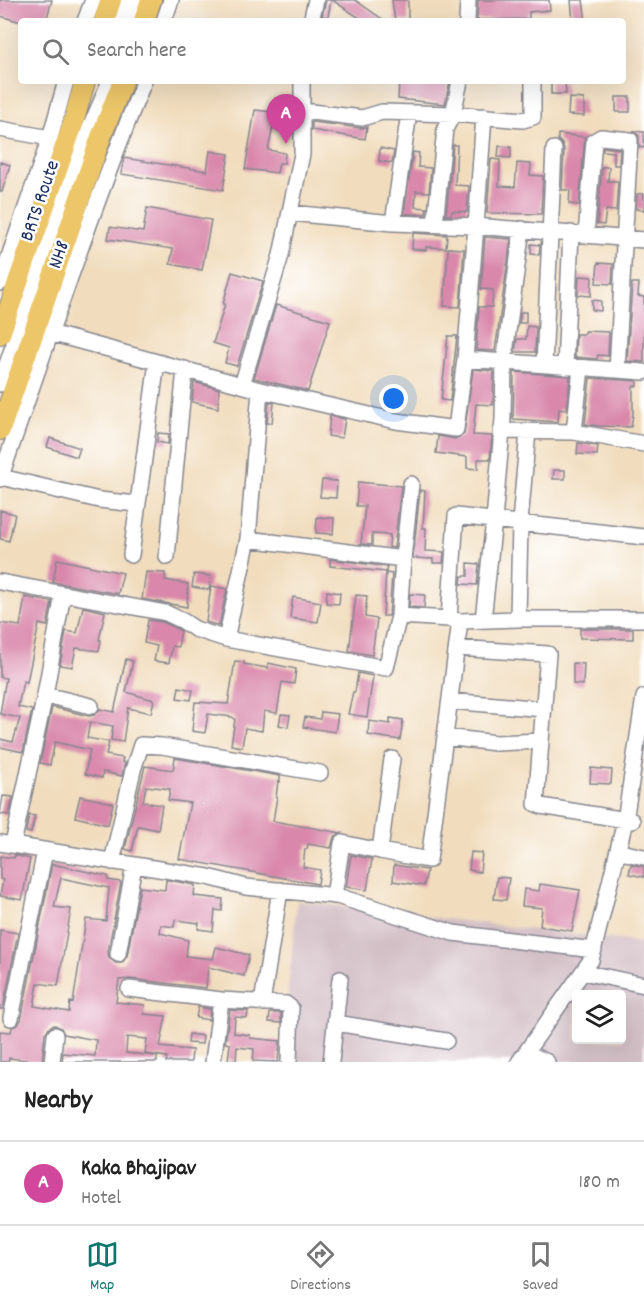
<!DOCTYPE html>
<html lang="en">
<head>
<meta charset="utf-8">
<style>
  :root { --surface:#fff; --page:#f2f2f2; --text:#222; --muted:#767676; --line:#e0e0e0; --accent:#0f766e }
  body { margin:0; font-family:Dekko,sans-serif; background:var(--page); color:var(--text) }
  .controls { position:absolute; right:18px; bottom:18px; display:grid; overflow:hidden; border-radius:6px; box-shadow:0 6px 24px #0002 }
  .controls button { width:54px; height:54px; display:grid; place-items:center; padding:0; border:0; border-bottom:2px solid var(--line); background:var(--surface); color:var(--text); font:30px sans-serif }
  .you { position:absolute; left:394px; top:399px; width:21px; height:21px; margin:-15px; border:4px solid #fff; border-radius:50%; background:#1a73e8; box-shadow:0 0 0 9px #1a73e833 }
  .badge { display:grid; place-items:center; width:39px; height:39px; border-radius:50%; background:var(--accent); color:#fff; font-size:20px; font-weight:700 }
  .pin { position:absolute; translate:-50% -50px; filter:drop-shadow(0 2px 3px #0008) }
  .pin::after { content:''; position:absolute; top:32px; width:21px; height:18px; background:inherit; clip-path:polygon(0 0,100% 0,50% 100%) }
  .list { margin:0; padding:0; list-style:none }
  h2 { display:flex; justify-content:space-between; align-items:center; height:78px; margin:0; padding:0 24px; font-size:26px }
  h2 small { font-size:20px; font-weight:400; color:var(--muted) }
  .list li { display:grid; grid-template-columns:39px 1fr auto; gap:18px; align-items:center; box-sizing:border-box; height:84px; padding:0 24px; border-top:2px solid var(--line) }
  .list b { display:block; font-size:22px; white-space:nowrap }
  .list p { margin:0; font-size:20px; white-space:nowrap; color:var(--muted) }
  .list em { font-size:20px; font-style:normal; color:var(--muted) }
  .icon { flex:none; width:33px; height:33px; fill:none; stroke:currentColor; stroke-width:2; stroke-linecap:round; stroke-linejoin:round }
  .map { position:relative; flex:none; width:644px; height:1062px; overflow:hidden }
  .search { position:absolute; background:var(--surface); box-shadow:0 6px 24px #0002; left:18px; right:18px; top:18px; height:66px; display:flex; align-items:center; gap:15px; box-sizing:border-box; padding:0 21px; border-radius:6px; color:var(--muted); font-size:22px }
  .sheet { height:162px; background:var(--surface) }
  nav { display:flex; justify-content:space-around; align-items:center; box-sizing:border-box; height:84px; border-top:2px solid var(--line); background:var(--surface); font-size:16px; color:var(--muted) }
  nav a { display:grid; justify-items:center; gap:3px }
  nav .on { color:var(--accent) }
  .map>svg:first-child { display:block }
  .industrial { fill:#d2bec5; fill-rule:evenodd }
  .building { fill:#d988ab; fill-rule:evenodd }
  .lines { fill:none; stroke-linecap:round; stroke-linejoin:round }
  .minor-casing { stroke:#86868e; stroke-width:18 }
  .major-casing { stroke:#86868e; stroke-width:22 }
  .minor { stroke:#fff; stroke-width:15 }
  .major { stroke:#ecc669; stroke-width:20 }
  .labels { text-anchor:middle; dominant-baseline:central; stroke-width:5; stroke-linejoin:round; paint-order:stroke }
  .street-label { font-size:20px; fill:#1b2f5e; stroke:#fff }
</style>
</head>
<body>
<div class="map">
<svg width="644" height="1062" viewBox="0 0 644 1062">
  <rect width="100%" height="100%" fill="#fff"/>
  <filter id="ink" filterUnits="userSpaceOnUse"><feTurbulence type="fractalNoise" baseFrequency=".0167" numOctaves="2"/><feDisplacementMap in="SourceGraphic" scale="12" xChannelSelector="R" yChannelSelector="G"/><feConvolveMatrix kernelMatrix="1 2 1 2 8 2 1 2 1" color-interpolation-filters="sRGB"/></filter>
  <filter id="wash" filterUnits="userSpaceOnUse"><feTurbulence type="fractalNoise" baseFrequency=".008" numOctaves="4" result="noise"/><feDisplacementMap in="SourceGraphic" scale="24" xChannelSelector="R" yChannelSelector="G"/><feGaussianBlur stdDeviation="1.35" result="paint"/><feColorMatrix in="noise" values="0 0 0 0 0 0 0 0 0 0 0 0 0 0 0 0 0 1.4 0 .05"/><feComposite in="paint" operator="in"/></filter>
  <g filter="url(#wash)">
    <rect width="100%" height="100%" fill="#f1ddbe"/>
    <path class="industrial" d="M297,901L644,943V1062H281ZM576,994H622V1040H576Z"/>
    <g id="blocks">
      <path class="building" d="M0,0H52L46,21L21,22L0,16Z
        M326,0H331L328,17L322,16Z
        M332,0H355L385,21H364Z
        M392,0H408V21H395Z
        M478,0H549L550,10L529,12V19L477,20Z
        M571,0H583L586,21H573Z
        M399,81H450L445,104L398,99Z
        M551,81H565L566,94H551Z
        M616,97H630V112H616Z
        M569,98L584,99V116L568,115Z
        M255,110L290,114L287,130L273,127L268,150L285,153L284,163H279L277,173L245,169Z
        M312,122L361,128L367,127L365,139L312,130Z
        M634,131L644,132V148L639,147V136Z
        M558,134L585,137L579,205L569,204L570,190H562L564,149L562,144L558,140Z
        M453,145H457L455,185L469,186L467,212L452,211L451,215H446Z
        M499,146L511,147V158L498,157Z
        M603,147L620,149L619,165H614V152L603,151Z
        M380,148L394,151L392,163L379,161Z
        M210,151L229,154L223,190L121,174L124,158L207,171Z
        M413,152L419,153L418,167L431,168L429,192L416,191L415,207L427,208L426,214H404Z
        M491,159L500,160L499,186L515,187L517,163L531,164L530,175L543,176L541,214L487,213Z
        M0,162L10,165L2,192H0Z
        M602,167H609L608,181H618L616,211L606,210L604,225L597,224Z
        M637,194H644V210L636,209Z
        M147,208L211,220L202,270L170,264L173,249L108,239L110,227L143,232Z
        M413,233L447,235L446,248L426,247V250L412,249Z
        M485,237L511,239L495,351L476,350L479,307H492L493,290L481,289Z
        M531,244L540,245L539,255L531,254Z
        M448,248L464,249L460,307L444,306Z
        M598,263L613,264L612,284L596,283Z
        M232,272L263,281L237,366L225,363L229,348L213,343L225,304H223Z
        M579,276L592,277L591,296L578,295Z
        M632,283H639L638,296L644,297V362L627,361Z
        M592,300L601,301V311L592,310Z
        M276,305L330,321L308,391L254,378Z
        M521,312H526V323H519Z
        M527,326L536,327L535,352H515L517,339H526Z
        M585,331L609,332L608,356L598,355L597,359L575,357L576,334H585Z
        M448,336H457L450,401L441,400Z
        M473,369L494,371L493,405L476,404L473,435L492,436L490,459H478V469L467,468V457L436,453L438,436L455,439L464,434Z
        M514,372L570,376L567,410L559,409L558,422L513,419Z
        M590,378L637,381V386H633V414L631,427L599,426L585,424Z
        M194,382L219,389L218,408L192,402Z
        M269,402L274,403L272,423H267Z
        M330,416L345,419L342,438L328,436Z
        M158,433L169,434L168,444L157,442Z
        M50,438L80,448L77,457L47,447Z
        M578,443L598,446L597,455L577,454Z
        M554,470H565V479H553Z
        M322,480L337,481L336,498L320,497Z
        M358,482L401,486L394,548L389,547L390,535L372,534V545L361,544L365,506H356Z
        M420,490L425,491L423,528H426L425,551L444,552L443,563H433V559L413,558Z
        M0,510L15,514L9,541L0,539Z
        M317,517L334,518L333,534L316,533Z
        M57,559L123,573L118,594L53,582Z
        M330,559L387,567L386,572L330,566Z
        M468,563L479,564L477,585L461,584L462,576H468Z
        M146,572L165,573V580L188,584L187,607L142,599Z
        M386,573L392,574L389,616H383Z
        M194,574L211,576L209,590L192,587Z
        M211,586L227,589L219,626L206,622Z
        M327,591L340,593L339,604L326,603Z
        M410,594L425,595L424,608L409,607Z
        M356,595L367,596L365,617L377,619L372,655L349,651Z
        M25,597L52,602L47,626L39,624L27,682L23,681L18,707L32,710L23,752L0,747V739L13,742L20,718L0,714L6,678L0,677V623L20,626Z
        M293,597L321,602L318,622L290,618Z
        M83,607L105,612L99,640H101L99,651L76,648L72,667L60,665L66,631L77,633Z
        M148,620L163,622L181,631L178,647L172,646L169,663L154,661L157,646L144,643Z
        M580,629H633V639L580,638Z
        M126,659L133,661L126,692L154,700L151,713L128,708L123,742L111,740L113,726L90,722L87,738L109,742L106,755L123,758L122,762L125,763L122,776L103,772L102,778L85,774L90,750L55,742L50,765L40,763L52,707L89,716L94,715L100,709L114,712Z
        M235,661L244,662V664L268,668V663L296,669L294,684L282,682L277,713L264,711L262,731L245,728L242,747L231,745L235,719L232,717L208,714L205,733L192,731L195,702L228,704Z
        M573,663L584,664L583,685L573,684Z
        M358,673L373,676L367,717L348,714L353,692H355Z
        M179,687L193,690L191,700L177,698Z
        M321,712L338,714L335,732L303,727L305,717L320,719Z
        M281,714L290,715L288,727L279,725Z
        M390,718L403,720L400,740L368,735L369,721L390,724Z
        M175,758L280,776V782L278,781L276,797H277L273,821L342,833L334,837L331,848L308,844L307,849H305L303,867L320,870L318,884L179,859L190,803L168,800L170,789L146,786L143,802L162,805L158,830L138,826L132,851L125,849L145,766L173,770Z
        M591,768L612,770L611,784L590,783Z
        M3,796L13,797L9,815L0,814Z
        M80,796L113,803L108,825L75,817Z
        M29,815L35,816L31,833L26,832Z
        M471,852L482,853L480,872L469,870Z
        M15,855L30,859L22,900L0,896L3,880L0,879V856L14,858Z
        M351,855L372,859L367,890L346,887Z
        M52,864L108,876V880L121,882L108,952L109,958L116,963H122L127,956L140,887L165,890L166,880H169L195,885L194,896L223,899L222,911L215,910L213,931L198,929L199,923L175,920L174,927L161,925L160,933L188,940L186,956L213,959L216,947L249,955L244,976L208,967L206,988L130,979L119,980L116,1002L145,1005L144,1014L166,1016L160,1047L192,1050L191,1062H166L167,1057L145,1054L147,1039L127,1037L126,1053L157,1056V1062H62L63,1053L95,1056L96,1040L64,1034L61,1028L55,1025L51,1026L45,1033L42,1062L9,1058L8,1062H0V1031L11,1032L12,1027L18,1025L21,1020ZM61,878L109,888L106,921L86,919L73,1003L70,1002L69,1012L34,1006L38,983L58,986L71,909L54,907Z
        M631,864L644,867V877L629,874Z
        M394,865L427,870L424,886L393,881Z
        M497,877L509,878L506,900L494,899Z
        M540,884L580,890L572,931L540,926L542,908L522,906L524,889L539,891Z
        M0,930L18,933L3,1009H0Z
        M198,1007L210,1009L209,1020L196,1018Z
        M230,1010L248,1011L247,1018L235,1017L234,1033L250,1035V1038L280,1041L278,1062L253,1061L254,1049L237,1047L236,1061L228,1060L230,1044L225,1043Z
        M270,1013H281V1023L269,1022Z
        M189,1034L203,1036L202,1044L188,1043Z"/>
    </g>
  </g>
  <g filter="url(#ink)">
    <use href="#blocks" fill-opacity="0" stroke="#86868e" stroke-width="1.5"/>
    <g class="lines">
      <g class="minor-casing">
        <path id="minor" d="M85,21L93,0
          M117,21L124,0
          M131,21L139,0
          M164,21L171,0
          M311,21L316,0
          M467,21L468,0
          M303,111L362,118L382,112L453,114L523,120L533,117V81
          M0,129L50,138
          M290,213L393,223L476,226L484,116
          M393,223L409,113
          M435,224L445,129L453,114L460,81
          M586,235L594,141L601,137L630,140L617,370
          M644,240L476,226L465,359L644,372
          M0,283L50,138L66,81
          M50,333L260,390L248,539
          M544,365L554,149
          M565,367L571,233
          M0,384L87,135L110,81
          M242,385L281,255L302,154V81
          M260,390L396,421L456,429L465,359
          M501,431L574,432L644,444
          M574,432L581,368
          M1,477L99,500L137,504
          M0,479C46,346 91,212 144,81
          M411,484L403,559L399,616L449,619
          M131,555L157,362
          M167,557L185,369
          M0,582L166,613L183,621L195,629L226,639
          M399,616L386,668L226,639L248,539L403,559
          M518,619L520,522L528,431
          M483,620L494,520L503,419L504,361L522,229
          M460,621L449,619L456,516L644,537
          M457,648L548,654L536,804L541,806L632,821
          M45,695L91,706
          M450,701L544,709
          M445,737L496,743L541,741
          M392,759L380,851L429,860L460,621L518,619H644
          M0,843L208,877L246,887L337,896L453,933L594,950
          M13,844L45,695L63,594
          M625,853L644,857
          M112,862L133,770L141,745L162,746L320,773
          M334,896L342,843L380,851
          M118,954L134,865
          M583,972L644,985
          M129,989L221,1000L286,1004L291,1008L289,1062
          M262,1003L280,890
          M11,1018L45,851
          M336,1023L446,1041
          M533,1056L547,1062
          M52,1062L55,1035
          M213,1062L221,1000
          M331,1062L340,979
          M519,1062L591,960L625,821L644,697"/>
      </g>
      <g class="major-casing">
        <path id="major" d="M104,21L111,0
          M144,21L151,0
          M0,334L72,127L85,81
          M0,430L101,137L123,81"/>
      </g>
      <use href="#minor" class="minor"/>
      <use href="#major" class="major"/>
    </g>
  </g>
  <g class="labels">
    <g class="street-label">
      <text transform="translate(41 201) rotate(-71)">BRTS Route</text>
      <text transform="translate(60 255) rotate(-71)">NH8</text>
    </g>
  </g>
</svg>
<div class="controls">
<button><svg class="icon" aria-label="layers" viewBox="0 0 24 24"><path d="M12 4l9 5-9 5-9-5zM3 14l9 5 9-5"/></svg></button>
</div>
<div class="you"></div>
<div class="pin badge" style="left:286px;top:144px;background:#d1479c">A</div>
<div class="search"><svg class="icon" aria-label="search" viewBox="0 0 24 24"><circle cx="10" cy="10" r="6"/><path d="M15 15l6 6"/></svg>Search here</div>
</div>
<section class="sheet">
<h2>Nearby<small></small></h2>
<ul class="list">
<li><span class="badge" style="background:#d1479c">A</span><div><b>Kaka Bhajipav</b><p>Hotel</p></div><em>180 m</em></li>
</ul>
</section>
<nav>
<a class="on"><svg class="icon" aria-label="map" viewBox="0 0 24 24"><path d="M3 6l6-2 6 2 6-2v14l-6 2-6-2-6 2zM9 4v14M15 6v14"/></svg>Map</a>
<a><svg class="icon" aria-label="directions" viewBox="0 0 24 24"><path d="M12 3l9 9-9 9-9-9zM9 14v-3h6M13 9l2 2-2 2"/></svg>Directions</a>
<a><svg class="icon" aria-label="saved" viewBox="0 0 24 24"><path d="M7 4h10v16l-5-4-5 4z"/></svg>Saved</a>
</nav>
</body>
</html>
